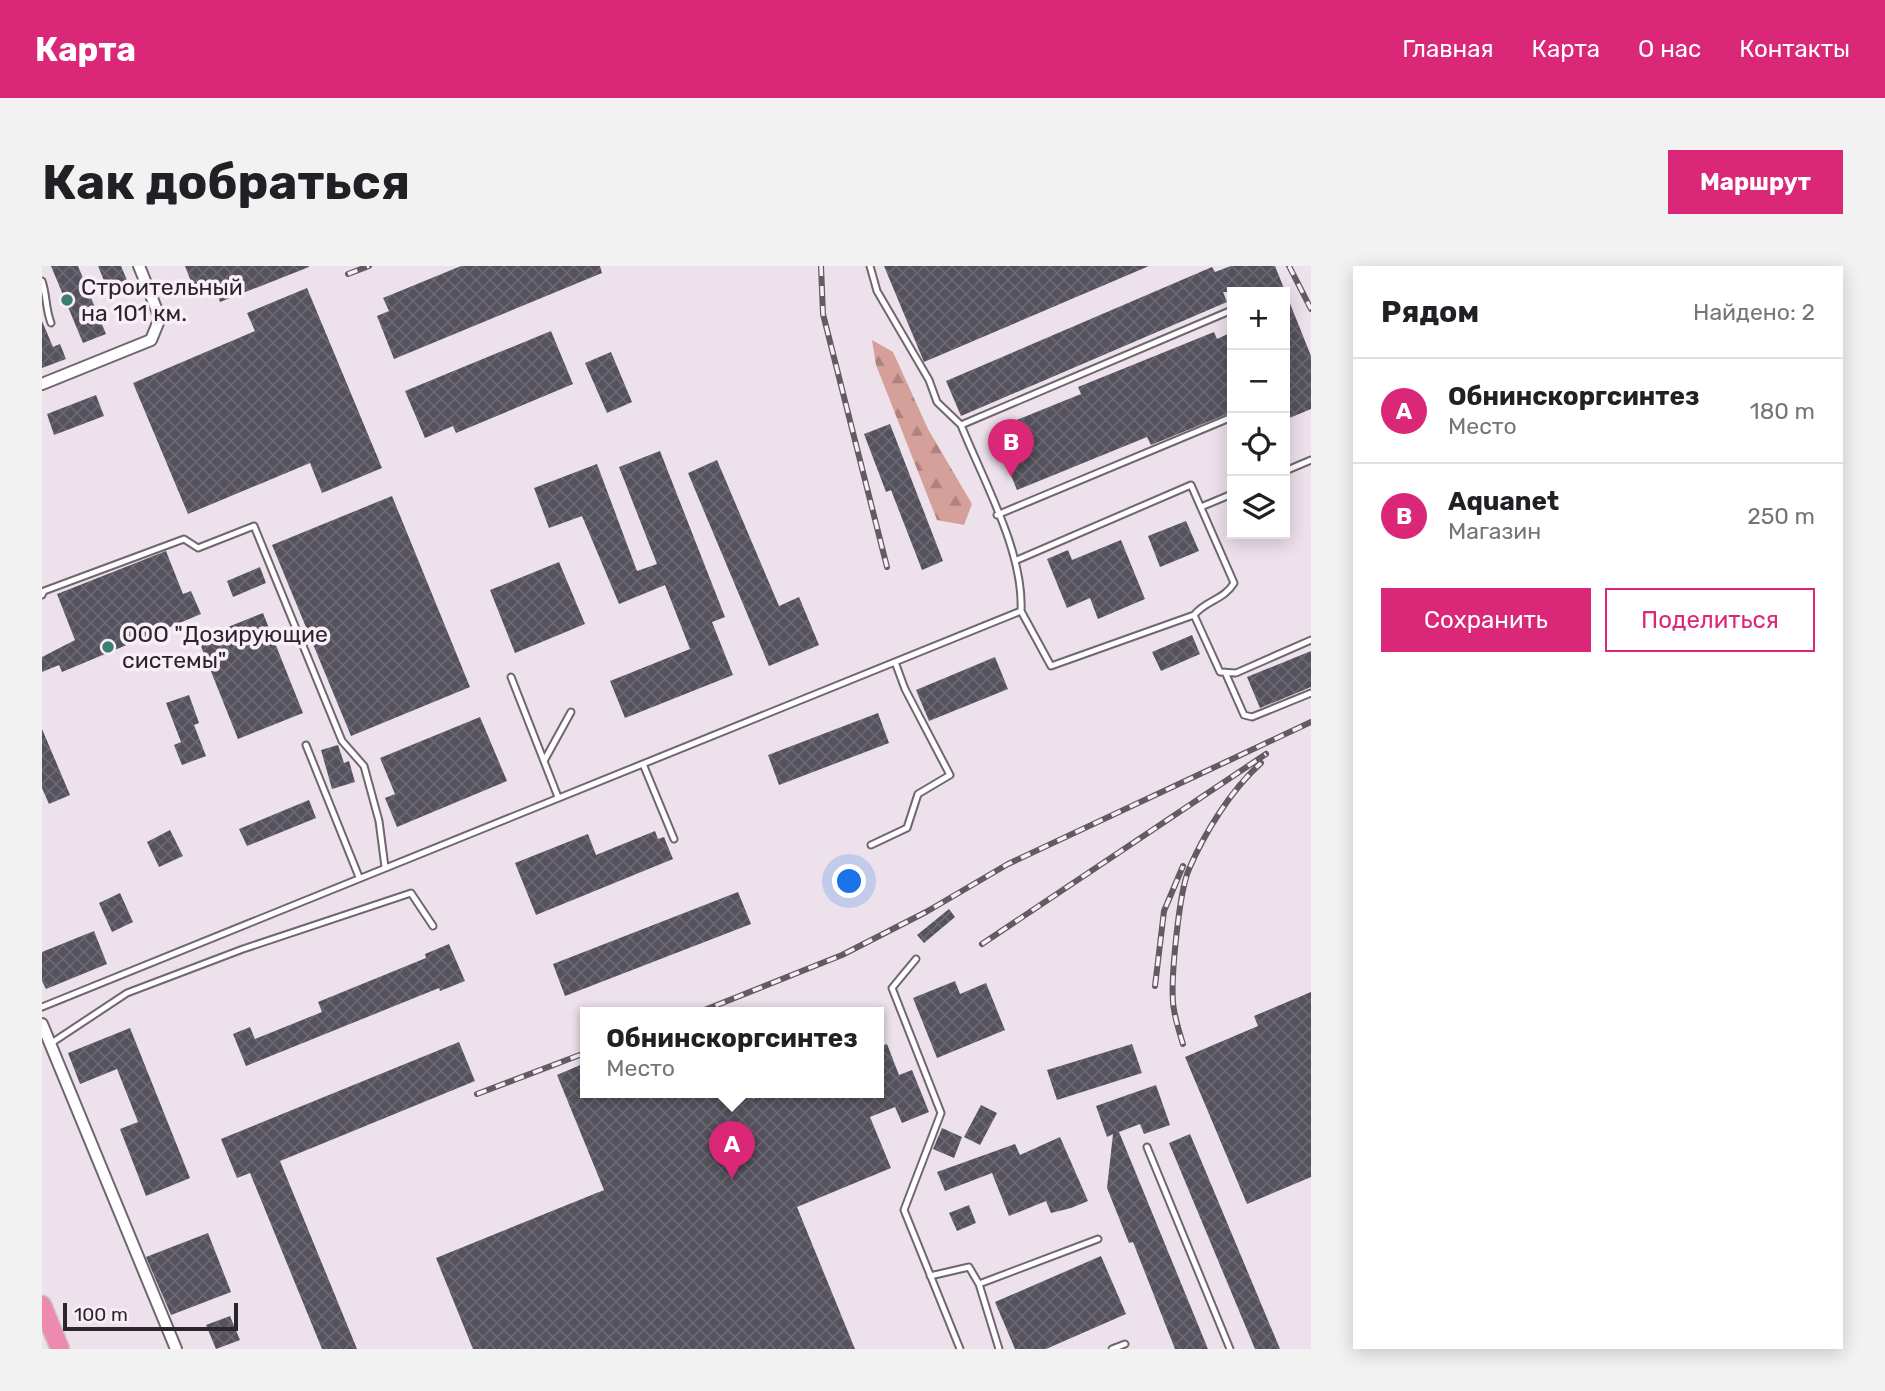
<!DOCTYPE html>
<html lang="ru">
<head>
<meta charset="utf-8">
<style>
  :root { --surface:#fff; --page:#f2f2f2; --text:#202124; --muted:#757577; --line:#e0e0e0; --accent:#db2777 }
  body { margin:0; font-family:Rubik,sans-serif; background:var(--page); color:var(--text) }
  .controls { position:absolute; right:21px; top:21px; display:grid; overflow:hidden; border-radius:0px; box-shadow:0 4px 18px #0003 }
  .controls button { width:63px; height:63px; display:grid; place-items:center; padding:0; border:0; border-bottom:2px solid var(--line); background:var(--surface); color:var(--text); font:35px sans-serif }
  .scale { position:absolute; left:21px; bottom:18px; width:175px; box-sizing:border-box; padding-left:7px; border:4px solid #2a262a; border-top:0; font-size:19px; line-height:24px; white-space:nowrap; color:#2a262a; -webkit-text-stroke:5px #faeef9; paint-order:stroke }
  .you { position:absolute; left:808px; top:616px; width:24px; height:24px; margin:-18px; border:5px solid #fff; border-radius:50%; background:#1a73e8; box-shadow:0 0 0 10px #1a73e833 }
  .badge { display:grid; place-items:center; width:46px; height:46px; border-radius:50%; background:var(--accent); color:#fff; font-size:23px; font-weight:700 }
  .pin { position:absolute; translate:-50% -58px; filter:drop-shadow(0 2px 4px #0008) }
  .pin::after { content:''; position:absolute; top:37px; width:24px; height:21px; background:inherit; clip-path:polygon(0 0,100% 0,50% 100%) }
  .popup { position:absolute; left:538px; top:741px; width:304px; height:91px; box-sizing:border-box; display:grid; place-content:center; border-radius:0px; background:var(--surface); filter:drop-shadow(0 2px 5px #0005); font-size:23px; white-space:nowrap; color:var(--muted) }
  .popup b { font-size:26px; color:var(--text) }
  .popup::after { content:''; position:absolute; left:50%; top:100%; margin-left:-14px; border:14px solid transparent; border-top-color:var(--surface) }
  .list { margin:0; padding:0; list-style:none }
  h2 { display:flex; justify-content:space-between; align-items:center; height:91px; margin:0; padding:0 28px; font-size:30px }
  h2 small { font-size:23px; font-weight:400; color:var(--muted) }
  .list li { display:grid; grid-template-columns:46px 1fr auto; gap:21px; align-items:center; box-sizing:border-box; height:105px; padding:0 28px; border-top:2px solid var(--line) }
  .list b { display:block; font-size:26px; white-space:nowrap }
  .list p { margin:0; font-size:23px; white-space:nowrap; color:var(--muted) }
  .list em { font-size:23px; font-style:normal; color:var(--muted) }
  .actions { display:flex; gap:14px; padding:21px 28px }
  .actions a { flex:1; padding:16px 0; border:2px solid var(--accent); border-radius:0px; text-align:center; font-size:24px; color:var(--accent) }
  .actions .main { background:var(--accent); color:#fff }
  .icon { flex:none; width:38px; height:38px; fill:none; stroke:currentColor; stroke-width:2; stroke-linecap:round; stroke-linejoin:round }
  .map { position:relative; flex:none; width:1269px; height:1083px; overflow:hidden; border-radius:0px }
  header { display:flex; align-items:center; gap:42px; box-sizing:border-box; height:98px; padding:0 35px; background:var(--accent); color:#fff }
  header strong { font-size:33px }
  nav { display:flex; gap:38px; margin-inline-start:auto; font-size:24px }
  .intro { display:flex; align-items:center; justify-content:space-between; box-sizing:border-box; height:168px; padding:0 42px }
  h1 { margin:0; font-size:49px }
  .button { padding:18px 32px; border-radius:0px; background:var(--accent); color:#fff; font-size:24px; font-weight:700 }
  main { display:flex; gap:42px; padding:0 42px }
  aside { flex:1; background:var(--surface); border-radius:0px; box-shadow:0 4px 18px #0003 }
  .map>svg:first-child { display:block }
  .forest { fill:url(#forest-firs) }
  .building { fill:url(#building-cross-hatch) }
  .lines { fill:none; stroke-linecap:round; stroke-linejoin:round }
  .service-casing { stroke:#70666f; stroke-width:9 }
  .minor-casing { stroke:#70666f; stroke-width:14 }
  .trunk-casing { stroke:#c8c7c8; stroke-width:21 }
  .service { stroke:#fff; stroke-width:5 }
  .minor { stroke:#fff; stroke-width:10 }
  .trunk { stroke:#ec8ab0; stroke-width:18 }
  .rail-casing { stroke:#625b61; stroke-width:6 }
  .rail { stroke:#faeef9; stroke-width:3.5; stroke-dasharray:10; stroke-linecap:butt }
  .poi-dot { fill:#3b7e72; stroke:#faeef9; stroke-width:2.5 }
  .labels { text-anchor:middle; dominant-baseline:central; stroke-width:7; stroke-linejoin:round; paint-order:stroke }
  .poi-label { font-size:23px; fill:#2a262a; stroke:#faeef9; text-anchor:start }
</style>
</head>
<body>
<header>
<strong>Карта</strong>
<nav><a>Главная</a><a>Карта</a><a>О нас</a><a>Контакты</a></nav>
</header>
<div class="intro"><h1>Как добраться</h1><a class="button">Маршрут</a></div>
<main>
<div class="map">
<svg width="1269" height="1083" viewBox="0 0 1269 1083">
  <defs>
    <pattern id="forest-firs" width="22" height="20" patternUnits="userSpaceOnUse" patternTransform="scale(1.75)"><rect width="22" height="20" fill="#d6a09a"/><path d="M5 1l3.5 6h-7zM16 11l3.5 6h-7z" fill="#ae827e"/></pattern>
    <pattern id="building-cross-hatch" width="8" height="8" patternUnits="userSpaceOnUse" patternTransform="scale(1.75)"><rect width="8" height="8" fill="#55525e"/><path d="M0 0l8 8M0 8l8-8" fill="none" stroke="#6a6871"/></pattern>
  </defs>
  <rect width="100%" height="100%" fill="#ede1ec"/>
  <path class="forest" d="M830,74L851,86L886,163L930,238L922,259L895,254L834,99Z"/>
  <path class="building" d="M9,0H36L64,68L41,77Z
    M56,0H79L87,19L67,27Z
    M143,0H267V1L178,36L172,19L153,26Z
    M419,0H558L560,7L352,93L335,50L347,45L341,32Z
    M842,0H1107L882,96Z
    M1189,0H1233L1269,90V143L1245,153L1243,148V26H1181L1185,36L919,150L904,115L1170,1L1173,6Z
    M265,22L340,202L280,227L268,197L146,248L91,117L213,65L205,47Z
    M0,55L11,81L18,78L24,93L0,102Z
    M509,65L531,118L414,167L411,160L383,172L363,125Z
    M1172,66L1175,73L1190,66V146L1109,179L1105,171L975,224L950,164L1039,128L1036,121Z
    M569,86L590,136L565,147L543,97Z
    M54,129L62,150L12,169L5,148Z
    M848,158L901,295L880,304L849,224L844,226L822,168Z
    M618,185L683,351L670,356L691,409L583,452L568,415L648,383L623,319L577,338L540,250L507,262L492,222L555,198L595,305L615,298L577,201Z
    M675,194L737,340L757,331L777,379L727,400L646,207Z
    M350,230L428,421L309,470L230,279Z
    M1144,255L1157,285L1118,301L1106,270Z
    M1079,274L1103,333L1056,353L1048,332L1025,342L1005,293L1026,284L1030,294Z
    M124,285L141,328L149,325L159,348L20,406L17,399L0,406V391L33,374L15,328Z
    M517,296L543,358L473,387L448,324Z
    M218,301L224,317L191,331L185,315Z
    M221,347L261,447L196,473L156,373Z
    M1150,369L1158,388L1119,405L1110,386Z
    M1269,385V421L1218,442L1205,411Z
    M953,391L966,423L887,455L874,424Z
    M147,429L157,457L152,459L164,490L140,499L132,479L139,476L124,437Z
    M836,447L847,477L737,519L726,489Z
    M438,451L465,515L355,561L343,532L353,528L338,492Z
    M0,463L28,529L7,538L0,522Z
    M296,479L302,497L307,495L313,516L290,523L279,484Z
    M267,534L274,552L205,580L197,563Z
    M128,564L141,590L117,601L105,576Z
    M613,565L616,573L622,571L631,593L494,649L473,597L546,568L554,589Z
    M696,626L709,658L523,730L511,698Z
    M78,627L91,656L70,666L57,637Z
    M907,643L913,651L882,677L875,669Z
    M52,665L65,698L4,723L0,715V686Z
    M407,678L423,715L398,725L397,722L204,800L191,768L208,761L213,773L280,746L276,736L384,692L383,688Z
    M913,715L918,728L944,717L963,764L895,792L871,732Z
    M1269,726V911L1205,938L1143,791L1216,760L1212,750Z
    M88,762L148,912L104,930L78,863L96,856L75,803L38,818L26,787Z
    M417,776L433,815L238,895L315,1083H280L208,907L195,912L179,873Z
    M845,778L857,809L870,804L887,846L860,857L853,841L828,851L849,902L755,941L813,1083H431L394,992L562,924L515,809L543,797V827H709L711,833L724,827H837V781Z
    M1090,778L1100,807L1015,834L1005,804Z
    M1114,819L1128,859L1102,868L1098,858L1077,866L1166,1083H1133L1091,976L1087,977L1065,922L1071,868L1065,871L1054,840Z
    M939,839L955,847L938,879L922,871Z
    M900,862L920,871L912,892L891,883Z
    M1148,868L1238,1083H1213L1127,877Z
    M1018,871L1046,935L1029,942L1009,947L1004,935L967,950L950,907L903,925L895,906L973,878L978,889Z
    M927,939L934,957L915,965L907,947Z
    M166,967L189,1026L129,1049L104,991Z
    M1059,990L1084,1048L1004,1083H973L953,1036Z
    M188,1050L198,1074L174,1083L164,1059Z"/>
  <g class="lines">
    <g class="service-casing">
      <path id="service" d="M828,0L835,25L887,114L895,136L919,159
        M0,15C5,29 3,41 9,57
        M1243,205L1269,194
        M1159,241L1190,228
        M955,249L1190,151
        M975,294L1149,219L1192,317C1182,334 1164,334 1152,349
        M0,329L2,325L142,273L156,282L212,260L300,475L322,500L337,555L343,601
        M979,345C982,286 941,214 919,159L1190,44
        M1183,406L1202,449L1210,451L1269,427
        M469,411L516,531
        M264,479L317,611
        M502,495L529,446
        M601,498L632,573
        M829,579L865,562L876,528L908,509L863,423L853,396
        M874,693L850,722L899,847L862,944L918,1083
        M0,741L979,345L1009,400L1152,349L1178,406L1194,407L1269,374
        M8,778L85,727L201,683L369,627L391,660
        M1105,881L1188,1083
        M888,1010L927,1001L937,1018
        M957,1083L937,1018L1056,973
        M1070,1083L1083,1078"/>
    </g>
    <g class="minor-casing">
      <path id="minor" d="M0,118L109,74L118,52L97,0
        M0,758L134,1083"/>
    </g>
    <g class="trunk-casing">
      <path id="trunk" d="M0,1039L18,1083"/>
    </g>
    <use href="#service" class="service"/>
    <use href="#minor" class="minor"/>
    <use href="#trunk" class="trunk"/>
    <g class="rail-casing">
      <path id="rail" d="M779,0L781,48L845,301
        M1247,0L1269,43
        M306,8L327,0
        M940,678L1224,488
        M1113,720L1122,645L1141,600
        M655,747L800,689L884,646L966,598L1269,456
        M1141,778C1137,765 1132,750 1131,736C1129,710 1137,626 1147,603C1163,566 1189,524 1219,497
        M435,828L543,787"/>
    </g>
    <use href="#rail" class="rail"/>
  </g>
  <g class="poi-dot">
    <circle cx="25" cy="34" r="7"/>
    <circle cx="66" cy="381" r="7"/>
  </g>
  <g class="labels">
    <g class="poi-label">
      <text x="39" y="21">Строительный<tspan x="39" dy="26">на 101 км.</tspan></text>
      <text x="80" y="368">ООО "Дозирующие<tspan x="80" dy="26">системы"</tspan></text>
    </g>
  </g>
</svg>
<div class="controls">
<button>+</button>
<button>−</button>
<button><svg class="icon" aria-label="locate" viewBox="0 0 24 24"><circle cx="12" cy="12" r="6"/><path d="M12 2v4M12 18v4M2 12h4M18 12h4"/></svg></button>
<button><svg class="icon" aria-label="layers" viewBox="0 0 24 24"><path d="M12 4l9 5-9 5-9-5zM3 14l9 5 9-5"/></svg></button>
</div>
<div class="scale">100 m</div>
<div class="you"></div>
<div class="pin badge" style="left:690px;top:913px">A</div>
<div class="popup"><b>Обнинскоргсинтез</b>Место</div>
<div class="pin badge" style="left:969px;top:211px">B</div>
</div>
<aside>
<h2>Рядом<small>Найдено: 2</small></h2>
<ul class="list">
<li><span class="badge">A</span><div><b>Обнинскоргсинтез</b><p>Место</p></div><em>180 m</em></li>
<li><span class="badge">B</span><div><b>Aquanet</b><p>Магазин</p></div><em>250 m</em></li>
</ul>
<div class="actions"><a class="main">Сохранить</a><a>Поделиться</a></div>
</aside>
</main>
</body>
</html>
